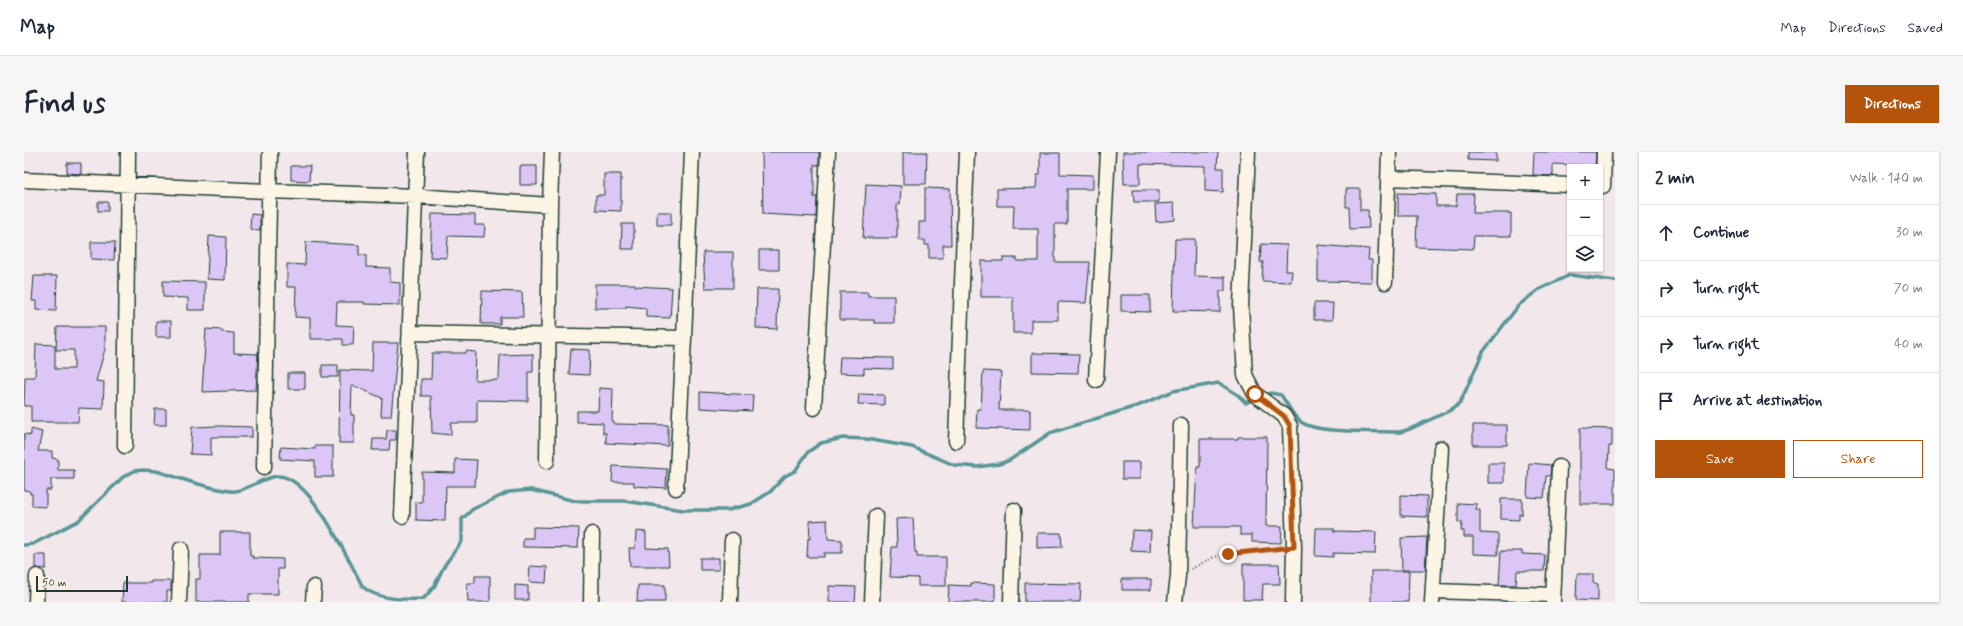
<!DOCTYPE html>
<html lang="en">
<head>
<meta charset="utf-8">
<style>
  :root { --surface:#fff; --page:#f6f6f7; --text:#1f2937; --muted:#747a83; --line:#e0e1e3; --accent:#b45309 }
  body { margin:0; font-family:Mynerve,sans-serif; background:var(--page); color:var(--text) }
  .controls { position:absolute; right:12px; top:12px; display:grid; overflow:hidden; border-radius:0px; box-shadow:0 1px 3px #0004 }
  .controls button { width:36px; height:36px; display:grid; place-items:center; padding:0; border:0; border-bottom:1px solid var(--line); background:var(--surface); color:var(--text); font:20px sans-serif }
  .scale { position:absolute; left:12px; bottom:10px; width:92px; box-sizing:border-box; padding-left:4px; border:2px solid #1f3d34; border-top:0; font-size:11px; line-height:14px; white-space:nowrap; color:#1f3d34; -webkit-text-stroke:3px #fcf5e5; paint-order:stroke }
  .stop { position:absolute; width:12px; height:12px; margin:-9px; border:3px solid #b45309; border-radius:50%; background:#fff }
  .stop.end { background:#b45309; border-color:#fff; box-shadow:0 1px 4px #0008 }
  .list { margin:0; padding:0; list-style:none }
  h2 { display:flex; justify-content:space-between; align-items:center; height:52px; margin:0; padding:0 16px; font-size:17px }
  h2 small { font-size:13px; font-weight:400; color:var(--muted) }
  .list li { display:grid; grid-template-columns:26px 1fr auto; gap:12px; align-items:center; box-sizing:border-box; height:56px; padding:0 16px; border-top:1px solid var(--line) }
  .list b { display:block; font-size:15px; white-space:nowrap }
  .list em { font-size:13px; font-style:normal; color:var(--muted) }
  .actions { display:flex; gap:8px; padding:12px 16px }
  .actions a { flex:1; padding:9px 0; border:1px solid var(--accent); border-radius:0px; text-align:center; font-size:14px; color:var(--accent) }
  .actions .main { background:var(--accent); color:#fff }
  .icon { flex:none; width:22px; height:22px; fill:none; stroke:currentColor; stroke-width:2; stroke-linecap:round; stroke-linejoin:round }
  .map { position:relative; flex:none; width:1591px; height:450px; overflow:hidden; border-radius:0px }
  header { display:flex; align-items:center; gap:24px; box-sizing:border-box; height:56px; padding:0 20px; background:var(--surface); border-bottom:1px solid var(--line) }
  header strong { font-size:19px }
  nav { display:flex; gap:22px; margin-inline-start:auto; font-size:14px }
  .intro { display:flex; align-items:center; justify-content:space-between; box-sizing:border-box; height:96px; padding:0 24px }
  h1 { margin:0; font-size:28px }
  .button { padding:10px 18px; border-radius:0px; background:var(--accent); color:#fff; font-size:14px; font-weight:700 }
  main { display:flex; gap:24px; padding:0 24px }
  aside { flex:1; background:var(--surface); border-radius:0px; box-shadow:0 1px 3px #0004 }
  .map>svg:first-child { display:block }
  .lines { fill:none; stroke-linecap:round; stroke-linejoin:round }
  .stream { stroke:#589595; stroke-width:3.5 }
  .building { fill:#dbc6f6; stroke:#1f3d34 }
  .minor-casing { stroke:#1f3d34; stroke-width:17 }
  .path { stroke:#1f3d34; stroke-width:2; stroke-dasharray:1 3; stroke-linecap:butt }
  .minor { stroke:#fcf5e5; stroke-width:14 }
  .route { stroke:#b45309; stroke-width:5 }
</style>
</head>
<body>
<header>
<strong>Map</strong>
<nav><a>Map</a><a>Directions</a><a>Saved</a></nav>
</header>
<div class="intro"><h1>Find us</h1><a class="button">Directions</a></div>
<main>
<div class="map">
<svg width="1591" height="450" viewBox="0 0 1591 450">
  <rect width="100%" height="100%" fill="#f2e7ea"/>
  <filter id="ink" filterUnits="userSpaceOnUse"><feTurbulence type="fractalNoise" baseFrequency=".025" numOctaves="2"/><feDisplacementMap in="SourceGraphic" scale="8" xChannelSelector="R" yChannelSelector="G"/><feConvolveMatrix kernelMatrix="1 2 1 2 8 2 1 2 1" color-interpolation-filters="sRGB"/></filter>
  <g filter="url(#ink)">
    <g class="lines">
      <path class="stream" d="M1239,244L1247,241L1257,243C1263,251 1269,265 1277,270C1294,282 1353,279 1376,280L1386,277L1427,258L1436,251L1459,200L1495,153L1514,138L1546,123L1591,129
        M0,393L9,392L54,369L99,325L110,319L119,318L132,319C156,326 181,336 206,339C221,341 239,324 255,324C288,326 324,408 339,435C354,448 381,448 399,447L410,435L420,414L438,389V367L449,357L485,340L507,338L551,349H601L659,358H704L727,352L746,340L761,324L771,319L784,300L797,291L819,286L842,287L888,295L930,313L953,315L975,312L986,308L1026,281L1116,253L1149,239L1195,231L1214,243L1222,251L1231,247"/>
    </g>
    <path class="building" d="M738,0H795V13H790V45H793L792,65L739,62Z
      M879,0H903L902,32H879Z
      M1099,0H1194L1193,16H1199V40L1181,39V14L1116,12V32H1100Z
      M1444,0H1472V9L1444,8Z
      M1510,0H1572L1571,14L1529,12V24L1509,23Z
      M1016,1H1036V22L1069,23V37H1043V72H1031V110H1066L1062,151L1034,150V168H1007V181H989V145H957V109H979V106H993V109H1014V77H989L990,54H973V37L1012,36L1013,23H1016Z
      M43,11H57V22L43,21Z
      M267,14H286L285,29L267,28Z
      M496,14H513V33H496Z
      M580,22H597V59L572,58V43H580Z
      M842,32L877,34L876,52H873V86H839Z
      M901,36L926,37L927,93H919V106H905V93H901V88H895V70H901Z
      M1322,37H1336V58H1344L1345,76L1326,77L1325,55H1322Z
      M1109,38H1135V50H1110Z
      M1374,41L1412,42V54H1432L1433,42H1450L1449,61H1487V84H1450L1449,97L1392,95L1393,64H1374Z
      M74,50H84V59H74Z
      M1150,51L1151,68L1132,70L1131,52Z
      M633,60H647V73H633Z
      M227,62L236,63V78L226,77Z
      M408,62L451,63V73H461L460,85L424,84L423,106L406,105Z
      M598,72H610V97H597Z
      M185,84L202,85L201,128L183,127Z
      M1151,87H1171L1170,124L1201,125V139H1196V160L1149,159Z
      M67,90H91L90,108L67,107Z
      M282,90L335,93V103H342V115L366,116V130L376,131V153L340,152V150H313L312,173L330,174L329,193H319V187H286V166L271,165L272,135H263V112L281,113Z
      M1237,92L1263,93L1262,119H1268L1267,130L1238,129L1239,110H1236Z
      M1294,93L1345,97L1344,108H1348V130L1294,129Z
      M735,98H755V118H735Z
      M679,100H709V136H681Z
      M10,124H33L32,159L12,158V149H8Z
      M139,129L181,130V158H164V146L139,145Z
      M571,132H611V134L648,136L646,166L622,165V156L602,154V156H571Z
      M733,137H754L753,177L732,176Z
      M458,139L498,140L499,165H476V172H457Z
      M816,140H844V144H870V171H850V168H816Z
      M1097,143H1126V160L1097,159Z
      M1290,151H1309L1308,168H1290Z
      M132,169H147V185H132Z
      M33,175H81V197L72,229L80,230L79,257L55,256L54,270H7V254H0L1,225H11L12,192L31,193V217H50V198H32Z
      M182,177L198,178V180L210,181V201L234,202L232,238L178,240Z
      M349,191H374L367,264H357L358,246L328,233L327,263H330V291H315L316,218L348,219Z
      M547,197L566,198L565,223L545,222Z
      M442,199L452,200L451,228H473L475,226L476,203L509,202V220H504V249L453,248V271H427V283L408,281L407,244H397V227H407L408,201H442Z
      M1008,201L1055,202L1054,221L1008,220Z
      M816,205L869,206V217L840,216V222L815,221Z
      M298,213H314V225H298Z
      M959,219L977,220L975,258H1006V278L952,276L953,257H957Z
      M264,221H281V237H264Z
      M575,236L589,237L588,270H590V272L644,273V294L582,291V281H579V271L553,270V259H574Z
      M676,240L729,243L728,259L676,256Z
      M835,242L860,243V253L834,252Z
      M131,257H142V273H130Z
      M1449,273H1483V293H1449Z
      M195,274L228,275V285H187V303L166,302L168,275Z
      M1556,276L1588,277V294H1585L1584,316L1591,317V352H1556Z
      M7,277L18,280L14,299H28V306L34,307V318H50V327H27V338H22V355L8,354V342H6V339L0,338V282L7,283Z
      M363,278H372V288H366L365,298H348L349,287H362Z
      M1214,285H1243L1242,374H1258L1257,391L1228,390V383H1216V375H1170L1173,315H1176V287H1214Z
      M291,294H309V325H291V309L256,307L257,295L291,297Z
      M431,307L453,308L451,334H422L421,369L392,368V350H398V320L431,321Z
      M1098,310H1116V327H1098Z
      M1464,311H1480V331H1464Z
      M1505,311L1527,313L1526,324H1522L1520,346L1503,345Z
      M589,314L643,317L642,336L610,334V330H588Z
      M1377,343L1403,344V365L1377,364Z
      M1477,347H1498V363L1495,362V368L1477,367Z
      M1434,351L1453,352L1452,358H1456V381L1474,382V403L1449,402V385H1440V379H1437L1438,370H1434Z
      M889,366L891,400H893V405H922V434H894V426L866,425L868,395H873L872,367Z
      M803,368L804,387L818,388V401H800V405H783L784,386L786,387L785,369Z
      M509,375L555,376L554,396L499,395V386H509Z
      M1292,376H1310V379L1352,380L1351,402L1309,401V405L1291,404Z
      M1108,378L1127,379L1126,400L1107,399Z
      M612,379L622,380V396L644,397L645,414H606L605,396H611Z
      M196,380H226V404H229V406L259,407V417H254V442H225V450H172V427H176V403H196Z
      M1013,381H1037L1038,395L1013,396Z
      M1403,385L1401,418H1378L1377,386Z
      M1477,399H1498V402L1521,403L1520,419H1493L1492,433H1475Z
      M11,403H22V417L11,416Z
      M676,406H695V418H676Z
      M1219,412H1255L1256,432H1239L1238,448H1219Z
      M506,414L523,415L522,431L505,430Z
      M1347,419H1385L1384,450H1347Z
      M1553,422H1569V431L1574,432V449L1552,448Z
      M451,424H466V450H444L443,431H451Z
      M1098,427H1127V438H1098Z
      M127,429H147V439H143V450H98L99,431H127Z
      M947,431L971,432V450H924L925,433L947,434Z
      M1001,431L1057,432L1056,450H1001Z
      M491,433L504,434V448H491Z
      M614,433H641V450H613Z
      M805,434L832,435L831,450H805Z"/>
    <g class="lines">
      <g class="minor-casing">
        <path id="minor" d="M1224,0L1217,154L1221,223L1231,242L1260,264L1266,274L1270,395L1269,450
          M1364,26L1546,33
          M0,28L244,39L392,44L526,53
          M1576,34H1579L1580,0
          M1361,130L1365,0
          M386,181L660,186
          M1072,228L1084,0
          M790,256L804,0
          M932,289L943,0
          M101,294L104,0
          M523,309L526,53L528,0
          M240,315L246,0
          M652,336L660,186L668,0
          M378,364L393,0
          M1409,439L1529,443
          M12,450L13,424
          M155,450L157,397
          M289,450L290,435
          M567,450L568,382
          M706,450L708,388
          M848,450L852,364
          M987,450L990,358
          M1151,450L1154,424L1157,273
          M1408,450L1417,296
          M1529,450L1535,315"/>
      </g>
      <path class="path" d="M1167,417L1190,405L1204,402L1258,396"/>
      <use href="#minor" class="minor"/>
    </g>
  </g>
  <g class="lines" filter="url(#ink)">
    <path class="route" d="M1204,402L1270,395L1266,274L1260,264L1231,242"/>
  </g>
</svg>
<div class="controls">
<button>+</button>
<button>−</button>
<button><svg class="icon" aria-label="layers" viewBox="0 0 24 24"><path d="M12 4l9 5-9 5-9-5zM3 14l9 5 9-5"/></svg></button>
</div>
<div class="scale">50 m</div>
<div class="stop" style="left:1231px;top:242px"></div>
<div class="stop end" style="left:1204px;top:402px"></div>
</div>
<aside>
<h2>2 min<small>Walk · 140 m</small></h2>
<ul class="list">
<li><svg class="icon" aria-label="ahead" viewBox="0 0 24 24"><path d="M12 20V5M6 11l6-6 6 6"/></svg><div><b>Continue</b></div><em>30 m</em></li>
<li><svg class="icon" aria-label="right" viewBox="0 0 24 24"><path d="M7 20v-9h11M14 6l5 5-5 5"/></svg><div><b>Turn right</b></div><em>70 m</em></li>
<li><svg class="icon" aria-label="right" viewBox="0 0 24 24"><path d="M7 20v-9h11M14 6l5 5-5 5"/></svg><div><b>Turn right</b></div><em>40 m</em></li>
<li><svg class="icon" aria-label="arrive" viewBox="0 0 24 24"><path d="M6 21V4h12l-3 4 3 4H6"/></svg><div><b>Arrive at destination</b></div></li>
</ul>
<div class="actions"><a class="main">Save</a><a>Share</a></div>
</aside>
</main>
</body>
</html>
